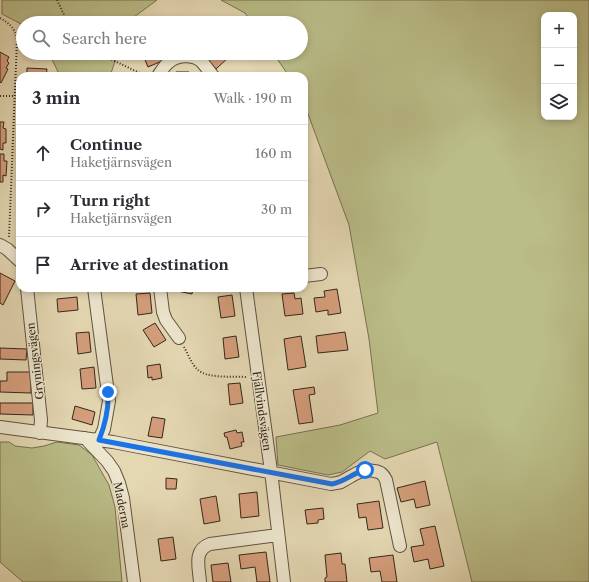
<!DOCTYPE html>
<html lang="en">
<head>
<meta charset="utf-8">
<style>
  :root { --surface:#fff; --page:#f2f2f3; --text:#2b2b33; --muted:#7c7c81; --line:#e1e1e2 }
  body { margin:0; font-family:"Libre Caslon Text",serif; background:var(--page); color:var(--text) }
  .controls { position:absolute; right:12px; top:12px; display:grid; overflow:hidden; border-radius:8px; box-shadow:0 2px 6px #0003 }
  .controls button { width:36px; height:36px; display:grid; place-items:center; padding:0; border:0; border-bottom:1px solid var(--line); background:var(--surface); color:var(--text); font:20px sans-serif }
  .stop { position:absolute; width:12px; height:12px; margin:-9px; border:3px solid #1a73e8; border-radius:50%; background:#fff }
  .stop.end { background:#1a73e8; border-color:#fff; box-shadow:0 1px 4px #0008 }
  .list { margin:0; padding:0; list-style:none }
  h2 { display:flex; justify-content:space-between; align-items:center; height:52px; margin:0; padding:0 16px; font-size:17px }
  h2 small { font-size:13px; font-weight:400; color:var(--muted) }
  .list li { display:grid; grid-template-columns:26px 1fr auto; gap:12px; align-items:center; box-sizing:border-box; height:56px; padding:0 16px; border-top:1px solid var(--line) }
  .list b { display:block; font-size:15px; white-space:nowrap }
  .list p { margin:0; font-size:13px; white-space:nowrap; color:var(--muted) }
  .list em { font-size:13px; font-style:normal; color:var(--muted) }
  .icon { flex:none; width:22px; height:22px; fill:none; stroke:currentColor; stroke-width:2; stroke-linecap:round; stroke-linejoin:round }
  .map { position:relative; flex:none; width:589px; height:582px; overflow:hidden }
  .search { position:absolute; background:var(--surface); box-shadow:0 2px 6px #0003; left:16px; top:16px; width:292px; height:44px; display:flex; align-items:center; gap:10px; box-sizing:border-box; padding:0 14px; border-radius:22px; color:var(--muted); font-size:15px }
  .panel { position:absolute; background:var(--surface); box-shadow:0 2px 6px #0003; left:16px; top:72px; width:292px; height:220px; border-radius:12px }
  .map>svg:first-child { display:block }
  .green { fill:#babd88; stroke:#777252; fill-rule:evenodd }
  .building { fill:#d69e7c; stroke:#34271b }
  .lines { fill:none; stroke-linecap:round; stroke-linejoin:round }
  .minor-casing { stroke:#605341; stroke-width:14 }
  .path { stroke:#34271b; stroke-width:2; stroke-dasharray:1 2; stroke-linecap:butt }
  .minor { stroke:#ede6ce; stroke-width:12 }
  .route { stroke:#1a73e8; stroke-width:5 }
  .labels { text-anchor:middle; dominant-baseline:central; stroke-width:3; stroke-linejoin:round; paint-order:stroke }
  .street-label { font-size:11px; fill:#34271b; stroke:#ede6ce }
</style>
</head>
<body>
<div class="map">
<svg width="589" height="582" viewBox="0 0 589 582">
  <rect width="100%" height="100%" fill="#e4d8b3"/>
  <filter id="stains"><feTurbulence type="fractalNoise" baseFrequency=".005" numOctaves="4"/><feColorMatrix values="0 0 0 0 .2 0 0 0 0 .09 0 0 0 0 .02 0 0 0 .5 -.17"/></filter>
  <radialGradient id="worn" r=".72"><stop offset=".6" stop-color="#630" stop-opacity="0"/><stop offset="1" stop-color="#630" stop-opacity=".3"/></radialGradient>
  <path class="green" d="M2,0H157L130,20L129,23H23V25L2,14Z
    M221,0H589V582H472L437,442L385,459L370,451L342,472L328,475L278,465L276,437L340,425L378,413L369,339L349,225L304,103V76H289L273,53H301V23H252L245,13ZM544,15H574V117H544Z
    M49,53H118L110,76H60Z
    M0,442H9L15,446L32,448L44,446L57,442L79,445L92,455L109,485L115,507L122,582H23L0,562Z"/>
  <path class="building" d="M0,52L9,57L7,61L9,63L6,68L8,69L1,83L0,82Z
    M142,53H158L162,61L148,67Z
    M214,53H229L231,55L216,69L207,59Z
    M27,68L47,69L46,76H27Z
    M176,72H189V76H176Z
    M0,122H4L3,128L6,129V143H3V150L0,149Z
    M0,154H4V161H7L6,176L3,175V182H0Z
    M0,273L15,281L3,305L0,303Z
    M172,288H193L192,294L172,290Z
    M337,289L341,313L328,315V310L316,312L314,298L325,297L324,291Z
    M150,293L152,313L138,315L136,294Z
    M294,293L295,299L301,298L303,314L285,316L282,294Z
    M232,295L235,316L221,318L218,297Z
    M77,297L78,310L58,312L57,299Z
    M155,323L166,340L154,347L143,330Z
    M89,332L91,352L78,354L76,333Z
    M345,332L348,350L318,353L316,336Z
    M236,336L239,357L225,359L223,338Z
    M301,336L306,367L288,370L284,339Z
    M0,348L27,349L26,360L0,359Z
    M160,364L162,378L152,380V377L148,378L147,366Z
    M94,367L96,388L82,389L80,369Z
    M7,372H31V393L0,392V381H7Z
    M240,383L243,403L230,405L228,384Z
    M314,387L315,394L309,395L313,422L299,424L293,390Z
    M0,403H33V415L0,414Z
    M75,406L95,412L92,425L72,419Z
    M152,417L165,419L162,438L148,436Z
    M236,430L237,433L242,432L244,442H241L242,446L230,449L227,437H225L224,433Z
    M166,478L177,479L176,489H166Z
    M425,481L430,505L416,508L414,499L401,502L397,488Z
    M257,492L259,516L241,518L239,494Z
    M216,496L220,521L204,524L200,499Z
    M379,501L383,528L368,530L366,517L359,518L357,504Z
    M323,508L324,519L318,520V523L307,524L305,510Z
    M435,526L444,566L430,569L428,559L414,562L411,547L424,545L420,529Z
    M173,537L176,559L161,561L158,539Z
    M266,552L270,582H257L255,567L241,569L239,555Z
    M341,553L342,564H345L347,582H325V578L327,577L325,555Z
    M393,555L397,582H382L380,571L371,572L369,558Z
    M228,563L231,582H213L211,565Z"/>
  <g class="lines">
    <g class="minor-casing">
      <path id="minor" d="M158,76C161,72 164,66 168,63C176,55 192,54 201,61C205,65 209,71 213,76
        M0,245L7,249L20,261
        M304,276L321,274
        M27,288L41,420L40,433
        M94,288L109,401L104,429L99,440
        M160,288L163,312L166,320L179,338
        M246,288L271,471L284,582
        M0,427L113,442L331,484C335,483 338,483 341,482C353,476 360,468 374,471C381,472 383,474 386,480L400,546
        M85,438L107,461L114,471L119,483L123,498L134,582
        M200,582C199,567 193,550 210,544L278,535"/>
    </g>
    <path class="path" d="M57,0L68,23
      M0,18C10,24 15,28 17,40L9,237
      M98,53L146,76
      M0,96H15
      M184,347C188,354 191,363 197,369C206,379 233,376 247,377"/>
    <use href="#minor" class="minor"/>
  </g>
  <g class="lines">
    <path class="route" d="M108,392C109,409 105,425 99,440L332,484C344,482 353,473 365,470"/>
  </g>
  <g class="labels">
    <g class="street-label">
      <text transform="translate(35 361) rotate(-97)">Gryningsvägen</text>
      <text transform="translate(262 411) rotate(82)">Fjällvindsvägen</text>
      <text transform="translate(122 505) rotate(79)">Maderna</text>
    </g>
  </g>
  <rect width="100%" height="100%" filter="url(#stains)"/>
  <rect width="100%" height="100%" fill="url(#worn)"/>
</svg>
<div class="controls">
<button>+</button>
<button>−</button>
<button><svg class="icon" aria-label="layers" viewBox="0 0 24 24"><path d="M12 4l9 5-9 5-9-5zM3 14l9 5 9-5"/></svg></button>
</div>
<div class="stop" style="left:365px;top:470px"></div>
<div class="stop end" style="left:108px;top:392px"></div>
<div class="search"><svg class="icon" aria-label="search" viewBox="0 0 24 24"><circle cx="10" cy="10" r="6"/><path d="M15 15l6 6"/></svg>Search here</div>
<section class="panel">
<h2>3 min<small>Walk · 190 m</small></h2>
<ul class="list">
<li><svg class="icon" aria-label="ahead" viewBox="0 0 24 24"><path d="M12 20V5M6 11l6-6 6 6"/></svg><div><b>Continue</b><p>Haketjärnsvägen</p></div><em>160 m</em></li>
<li><svg class="icon" aria-label="right" viewBox="0 0 24 24"><path d="M7 20v-9h11M14 6l5 5-5 5"/></svg><div><b>Turn right</b><p>Haketjärnsvägen</p></div><em>30 m</em></li>
<li><svg class="icon" aria-label="arrive" viewBox="0 0 24 24"><path d="M6 21V4h12l-3 4 3 4H6"/></svg><div><b>Arrive at destination</b></div></li>
</ul>
</section>
</div>
</body>
</html>
